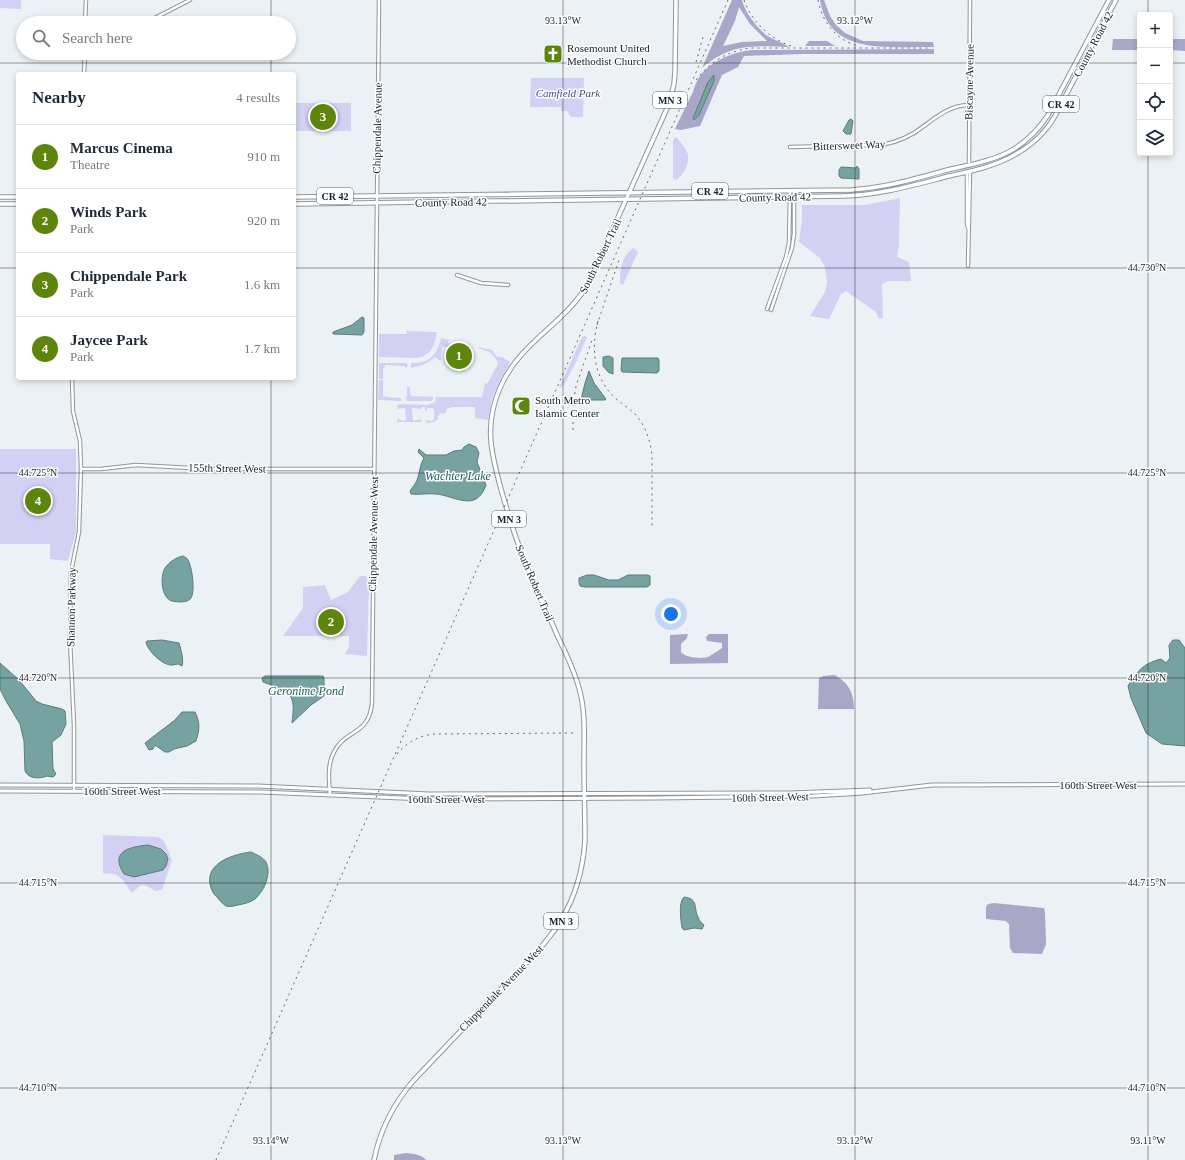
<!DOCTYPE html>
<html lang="en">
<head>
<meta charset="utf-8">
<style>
  :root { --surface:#fff; --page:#f6f6f7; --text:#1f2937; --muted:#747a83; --line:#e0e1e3; --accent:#5d850b }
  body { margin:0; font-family:"Times New Roman",serif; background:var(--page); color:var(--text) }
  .controls { position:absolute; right:12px; top:12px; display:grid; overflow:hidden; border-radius:4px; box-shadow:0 2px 6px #0003 }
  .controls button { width:36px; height:36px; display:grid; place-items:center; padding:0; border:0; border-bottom:1px solid var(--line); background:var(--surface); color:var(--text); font:20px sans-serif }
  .you { position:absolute; left:671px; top:614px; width:14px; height:14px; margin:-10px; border:3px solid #fff; border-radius:50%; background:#1a73e8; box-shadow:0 0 0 6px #1a73e833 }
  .badge { display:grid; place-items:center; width:26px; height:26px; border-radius:50%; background:var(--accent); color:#fff; font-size:13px; font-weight:700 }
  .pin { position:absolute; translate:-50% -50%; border:2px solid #fff; box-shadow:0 1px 4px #0006 }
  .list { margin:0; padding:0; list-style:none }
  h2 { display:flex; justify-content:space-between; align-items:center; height:52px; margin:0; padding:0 16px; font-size:17px }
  h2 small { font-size:13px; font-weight:400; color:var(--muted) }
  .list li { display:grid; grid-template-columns:26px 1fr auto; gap:12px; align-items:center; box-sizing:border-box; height:64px; padding:0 16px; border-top:1px solid var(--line) }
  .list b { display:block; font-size:15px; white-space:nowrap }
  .list p { margin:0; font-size:13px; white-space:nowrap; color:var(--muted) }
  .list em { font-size:13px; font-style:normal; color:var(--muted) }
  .icon { flex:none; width:22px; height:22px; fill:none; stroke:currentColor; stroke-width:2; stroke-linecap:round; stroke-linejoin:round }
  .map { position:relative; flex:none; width:1185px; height:1160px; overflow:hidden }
  .search { position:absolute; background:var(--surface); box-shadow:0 2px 6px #0003; left:16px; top:16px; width:280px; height:44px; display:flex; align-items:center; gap:10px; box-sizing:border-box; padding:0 14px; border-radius:22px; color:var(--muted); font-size:15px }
  .panel { position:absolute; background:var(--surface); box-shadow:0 2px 6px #0003; left:16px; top:72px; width:280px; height:308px; border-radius:4px }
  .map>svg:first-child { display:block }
  .green { fill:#d2d1f3 }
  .forest { fill:#a8a7c8; fill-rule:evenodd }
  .water { fill:#76a2a2; stroke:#5c7b7b }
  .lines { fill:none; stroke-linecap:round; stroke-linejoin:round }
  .tertiary-casing { stroke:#92969a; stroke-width:4.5 }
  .secondary-casing { stroke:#92969a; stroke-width:5 }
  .primary-casing { stroke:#92969a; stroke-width:5.5 }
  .trunk-casing { stroke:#92969a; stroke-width:5.5 }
  .tertiary { stroke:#fff; stroke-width:2.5 }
  .secondary { stroke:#fff; stroke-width:3 }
  .primary { stroke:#fff; stroke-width:3.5 }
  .trunk { stroke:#fff; stroke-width:3.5 }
  .rail { stroke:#696c6e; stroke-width:1; stroke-dasharray:2 4; stroke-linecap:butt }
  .ticks { fill:none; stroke:#1e1f21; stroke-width:1; stroke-opacity:0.45 }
  .labels { text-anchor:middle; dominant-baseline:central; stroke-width:3; stroke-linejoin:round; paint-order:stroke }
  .shield { fill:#fdfeff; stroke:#616264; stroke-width:1 }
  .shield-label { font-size:10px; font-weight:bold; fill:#1e1f21 }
  .street-label { font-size:11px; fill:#1e1f21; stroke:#fdfeff }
  .poi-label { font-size:11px; fill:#1e1f21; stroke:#fdfeff; text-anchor:start }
  .park-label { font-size:11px; font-style:italic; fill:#4e4a79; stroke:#fdfeff }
  .water-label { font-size:12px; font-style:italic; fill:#225f5f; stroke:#fdfeff }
  .ticks-label { font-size:10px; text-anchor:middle; fill:#1e1f21; stroke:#fdfeff; stroke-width:3; stroke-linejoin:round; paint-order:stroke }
</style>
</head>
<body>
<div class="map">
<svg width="1185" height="1160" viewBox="0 0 1185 1160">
  <rect width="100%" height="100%" fill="#ecf1f5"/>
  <path class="green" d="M0,0H21V9L0,8Z
    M531,78H584L583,117H571L567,111H561V107H530Z
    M294,103H351V131H294Z
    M676,137C680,141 685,147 687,152C691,162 684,175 676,180L673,178V141L674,138Z
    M900,198L899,245L897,257L909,262L911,281H888L882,284L883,318L879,319L876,312L846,291L841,294L829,319L810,316L825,292L827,283L825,267L820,258L799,242L802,220V205H865Z
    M633,248L638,252L623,285L620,284C620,269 621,258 633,248Z
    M406,331L436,332L437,333C434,345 432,355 418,358L379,357V334H407Z
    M585,336L587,337L577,360L564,385L559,388L582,337Z
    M441,338L450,340L448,341V343L450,344L451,347H442L441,355L439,356H441V360H439L435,357C428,364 419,366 411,368V363C429,364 437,355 441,338Z
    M478,347L492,350L497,357H502L510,362L492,398L488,420L475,418V407H452L446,409L447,411L443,414L441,413L437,417L439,418L434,422L427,423L425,420L431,421L434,420C434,415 435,413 433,408H427V410L425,411V407H422L421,409L412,408L413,421L421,419V422H397V419L404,421L406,419L405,408L397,409L398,404L428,405L435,402L436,397H482L485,383L487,384L498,364L496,363L498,362L491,353L490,354V352L478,348Z
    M379,363H405L408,364L407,367L405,368V366L386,365L385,367L383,368V379H379Z
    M379,380H383V396H385V397L401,398L402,400L401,401L378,400Z
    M407,387H410V394L412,396L433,397V400L431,401H407L405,398L407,397Z
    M0,449H76V532L68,561L50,559V544H0Z
    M360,576H366L369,585L367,656L345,654L349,646V636H283L303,608V587L325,585L331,600L348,592Z
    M103,835L158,837L162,839L165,843L172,860L162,890L155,891L147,886L141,885L132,893C126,886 123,876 113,874C110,873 106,874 103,873Z"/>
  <path class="forest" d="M732,0H742C745,13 756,26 766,35C773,40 782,42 789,47C754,46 731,43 702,68ZM739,7L750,24L767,41L742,42L723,46L735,21Z
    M820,0H824L830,16L836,25L845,33L863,41L933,42L934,47C891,46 829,57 820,0Z
    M1113,39H1140V50H1112Z
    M1170,39H1185V51L1170,50Z
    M809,41H827L835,46H805Z
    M934,49V54H802L744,56L738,67L722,75L700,126L681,130L675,129C680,118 685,108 690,98C693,93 694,87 697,81C707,62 732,52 752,50Z
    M688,634L687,638L681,644V652C686,658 701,659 708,657C713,654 718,651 722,648V643L707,641L706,637L709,634H728V663L670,664V635Z
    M834,675C849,682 854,694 854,709H818L819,678L823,676Z
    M994,903L1044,908L1045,913L1046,944L1042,954L1013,953L1010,948L1009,924L1006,921L986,919V907L988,904Z
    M406,1153C414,1154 421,1154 426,1160H394V1155Z"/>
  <path class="water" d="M714,75V81L699,115L694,120L693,118L708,82Z
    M849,120L851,119L853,121L851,134H846L843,131Z
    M857,166L859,169V179L841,178L839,176V170L841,167L856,168Z
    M362,317L364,318V332L362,335L333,334V332L352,325Z
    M609,356L613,358V374L608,372L603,366V357Z
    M622,358H658L659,360V371L657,373L622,372L621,369Z
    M589,371L594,383L606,399L605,400H581L585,383Z
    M469,444L476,447L479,453L477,462L486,485C476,513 456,496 436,494C428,493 419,495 411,494L410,491C413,487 417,482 418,477C420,470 420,465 424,458L418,452L419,449L426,455H446L454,451L462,450L464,447Z
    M183,556C185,557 187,558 188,560C192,566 196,594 190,599C187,603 177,602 172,601C161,598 160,576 165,568C169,562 177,557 183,556Z
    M587,575H594L609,580H618L628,575H648L650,576V585L647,587H585L580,586L579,582V578Z
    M162,640L179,643C181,649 184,661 182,666L178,664C176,664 174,665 172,665C163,666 147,650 146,642L147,641Z
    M1173,640H1179L1185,648V746L1162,744L1146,733L1131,698L1128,686C1137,671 1144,663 1161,659L1166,663L1170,658L1169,645Z
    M0,663L19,680L36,701L42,704L62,709L65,711L66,724L61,735L52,742L53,769L56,774L53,777L47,776C39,779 29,779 25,771L24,741L20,724L6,701L0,689Z
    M265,676H323L324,678V696L311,705L292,723C294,704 296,693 275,686C271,684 267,684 263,682L262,678Z
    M182,712H195C200,722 200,729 196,741L187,746L174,749L169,752H165L155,745L153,749L149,750L145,743L175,720Z
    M148,845L161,849L166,854L168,859L166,866L163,870L134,877L124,874C109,851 130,847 148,845Z
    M251,852C257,855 263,857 266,862C272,874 264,891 255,899C251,902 244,904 238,905C234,906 230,907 226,906C223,904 219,900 217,897C213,894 211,889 210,884C206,862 235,854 251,852Z
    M684,897C699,899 693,907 698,917C699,920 701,923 704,925L702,929L694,928L684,930L682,928C681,920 678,903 684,897Z"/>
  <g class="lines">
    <g class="tertiary-casing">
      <path id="tertiary" d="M85,23L86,0
        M145,23L190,0
        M84,74L85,53
        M790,147L875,145C889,145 902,140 914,133C931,122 947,105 969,105
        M969,165L970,0
        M967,172V222L968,228
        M968,266L970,171
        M457,275L481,283L508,285
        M767,309L786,257L789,243L790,191
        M771,310L792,248L794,234V190
        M72,378L73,411L80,441L81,469L79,532L71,572L70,640L74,725V791
        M81,469H101L136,465L209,469H374
        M330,795C329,782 327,764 334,752C345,729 369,736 372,703L379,0"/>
    </g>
    <g class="secondary-casing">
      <path id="secondary" d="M0,785L258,786L429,794L791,793L870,790
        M0,791L261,792L425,799L654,798L814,796L862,793L932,785L1185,784"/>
    </g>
    <g class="primary-casing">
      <path id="primary" d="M374,1160C380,1130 394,1103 414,1080C440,1053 466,1025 492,998C542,947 580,917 585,840C585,814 584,789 584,764C584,738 586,712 579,688C574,670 566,653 558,637C550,618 541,600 533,581C519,551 510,521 501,489C491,453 484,424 500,388C520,341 563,326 588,284L669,104L674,84L675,72L676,0"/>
    </g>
    <g class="trunk-casing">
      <path id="trunk" d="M0,197H18
        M294,197L851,190C884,188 915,179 947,170C969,165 994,161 1014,149C1028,140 1039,129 1048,115L1109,0
        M0,204H18
        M294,204L844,196C880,195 914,185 949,176C972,171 996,166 1016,154C1032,145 1046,132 1055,116L1116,0"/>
    </g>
    <use href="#tertiary" class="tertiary"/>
    <use href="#secondary" class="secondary"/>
    <use href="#primary" class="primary"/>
    <use href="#trunk" class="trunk"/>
    <path class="rail" d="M744,0C751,21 770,39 791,46
      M818,0C822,22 836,40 858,46
      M696,62L703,37
      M696,80C711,61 726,52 750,48H931
      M598,321C591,348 593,377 615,398C621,403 628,408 634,413C645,424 650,440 652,455V527
      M597,325L620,257
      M573,430V406L576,386L592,340
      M397,754C407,742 420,735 435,734L573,733
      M216,1160L728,0"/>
  </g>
  <path class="ticks" d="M271,0V23M563,0V1160M855,0V1160M1148,0V15M271,53V74M0,63H1140M1170,63H1185M1148,153V1160M0,268H18M294,268H1185M271,378V1160M0,473H1185M0,678H1185M0,883H1185M0,1088H1185"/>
  <defs>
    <g id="church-square" transform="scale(1)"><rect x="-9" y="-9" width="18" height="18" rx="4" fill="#5d850b" stroke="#fdfeff"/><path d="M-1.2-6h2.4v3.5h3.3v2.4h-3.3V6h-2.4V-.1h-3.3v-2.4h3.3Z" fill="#fff"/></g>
    <g id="mosque-square" transform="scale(1)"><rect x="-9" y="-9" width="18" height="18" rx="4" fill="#5d850b" stroke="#fdfeff"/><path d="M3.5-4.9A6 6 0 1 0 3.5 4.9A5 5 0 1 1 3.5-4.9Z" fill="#fff"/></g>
  </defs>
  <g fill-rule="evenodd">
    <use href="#church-square" x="553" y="54"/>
    <use href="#mosque-square" x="521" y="406"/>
  </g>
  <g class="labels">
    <g class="shield">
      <rect x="653" y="92" width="34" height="16" rx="3"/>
      <rect x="1043" y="96" width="36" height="16" rx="3"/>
      <rect x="692" y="183" width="36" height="16" rx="3"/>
      <rect x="317" y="188" width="36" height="16" rx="3"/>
      <rect x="492" y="511" width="34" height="16" rx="3"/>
      <rect x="544" y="913" width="34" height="16" rx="3"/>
    </g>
    <g class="shield-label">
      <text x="670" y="100">MN 3</text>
      <text x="1061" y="104">CR 42</text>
      <text x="710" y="191">CR 42</text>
      <text x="335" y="196">CR 42</text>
      <text x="509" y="519">MN 3</text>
      <text x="561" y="921">MN 3</text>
    </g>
    <g class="street-label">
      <text transform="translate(1093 44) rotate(-62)">County Road 42</text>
      <text transform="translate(969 82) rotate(-89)">Biscayne Avenue</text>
      <text transform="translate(377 128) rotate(-89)">Chippendale Avenue</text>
      <text transform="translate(849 145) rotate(-2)">Bittersweet Way</text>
      <text transform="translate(775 197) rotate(-1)">County Road 42</text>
      <text transform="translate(451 202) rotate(-1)">County Road 42</text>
      <text transform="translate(600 256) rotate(-64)">South Robert Trail</text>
      <text transform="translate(227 468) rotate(1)">155th Street West</text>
      <text transform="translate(373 534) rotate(-89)">Chippendale Avenue West</text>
      <text transform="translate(535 583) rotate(67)">South Robert Trail</text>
      <text transform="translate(71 607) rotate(-89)">Shannon Parkway</text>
      <text x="1098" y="785">160th Street West</text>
      <text x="122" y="791">160th Street West</text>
      <text transform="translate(770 797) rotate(-1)">160th Street West</text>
      <text x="446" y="799">160th Street West</text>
      <text transform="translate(501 988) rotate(-46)">Chippendale Avenue West</text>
    </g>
    <g class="poi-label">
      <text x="567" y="48">Rosemount United<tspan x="567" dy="13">Methodist Church</tspan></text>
      <text x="535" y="400">South Metro<tspan x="535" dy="13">Islamic Center</tspan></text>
    </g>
    <g class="park-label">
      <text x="568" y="93">Camfield Park</text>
    </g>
    <g class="water-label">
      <text x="458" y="476">Wachter Lake</text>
      <text x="306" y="691">Geronime Pond</text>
    </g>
  </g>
  <g class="ticks-label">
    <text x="563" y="24">93.13°W</text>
    <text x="855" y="24">93.12°W</text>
    <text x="1147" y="271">44.730°N</text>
    <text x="38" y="476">44.725°N</text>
    <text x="1147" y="476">44.725°N</text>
    <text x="38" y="681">44.720°N</text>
    <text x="1147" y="681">44.720°N</text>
    <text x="38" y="886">44.715°N</text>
    <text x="1147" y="886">44.715°N</text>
    <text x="38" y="1091">44.710°N</text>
    <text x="1147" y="1091">44.710°N</text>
    <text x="271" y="1144">93.14°W</text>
    <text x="563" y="1144">93.13°W</text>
    <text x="855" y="1144">93.12°W</text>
    <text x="1148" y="1144">93.11°W</text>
  </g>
</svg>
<div class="controls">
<button>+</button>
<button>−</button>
<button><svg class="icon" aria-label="locate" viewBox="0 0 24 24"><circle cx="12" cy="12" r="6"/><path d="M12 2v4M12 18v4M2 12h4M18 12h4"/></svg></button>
<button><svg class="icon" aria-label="layers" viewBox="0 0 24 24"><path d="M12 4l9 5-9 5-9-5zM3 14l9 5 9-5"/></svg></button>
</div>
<div class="you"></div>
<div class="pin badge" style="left:459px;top:356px">1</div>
<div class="pin badge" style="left:331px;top:622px">2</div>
<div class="pin badge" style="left:323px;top:117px">3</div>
<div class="pin badge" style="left:38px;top:501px">4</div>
<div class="search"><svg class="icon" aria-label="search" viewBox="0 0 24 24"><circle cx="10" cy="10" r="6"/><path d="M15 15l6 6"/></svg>Search here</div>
<section class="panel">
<h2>Nearby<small>4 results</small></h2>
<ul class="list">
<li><span class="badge">1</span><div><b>Marcus Cinema</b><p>Theatre</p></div><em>910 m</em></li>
<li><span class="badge">2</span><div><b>Winds Park</b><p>Park</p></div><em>920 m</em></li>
<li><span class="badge">3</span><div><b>Chippendale Park</b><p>Park</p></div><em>1.6 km</em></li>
<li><span class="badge">4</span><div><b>Jaycee Park</b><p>Park</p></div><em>1.7 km</em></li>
</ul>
</section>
</div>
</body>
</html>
